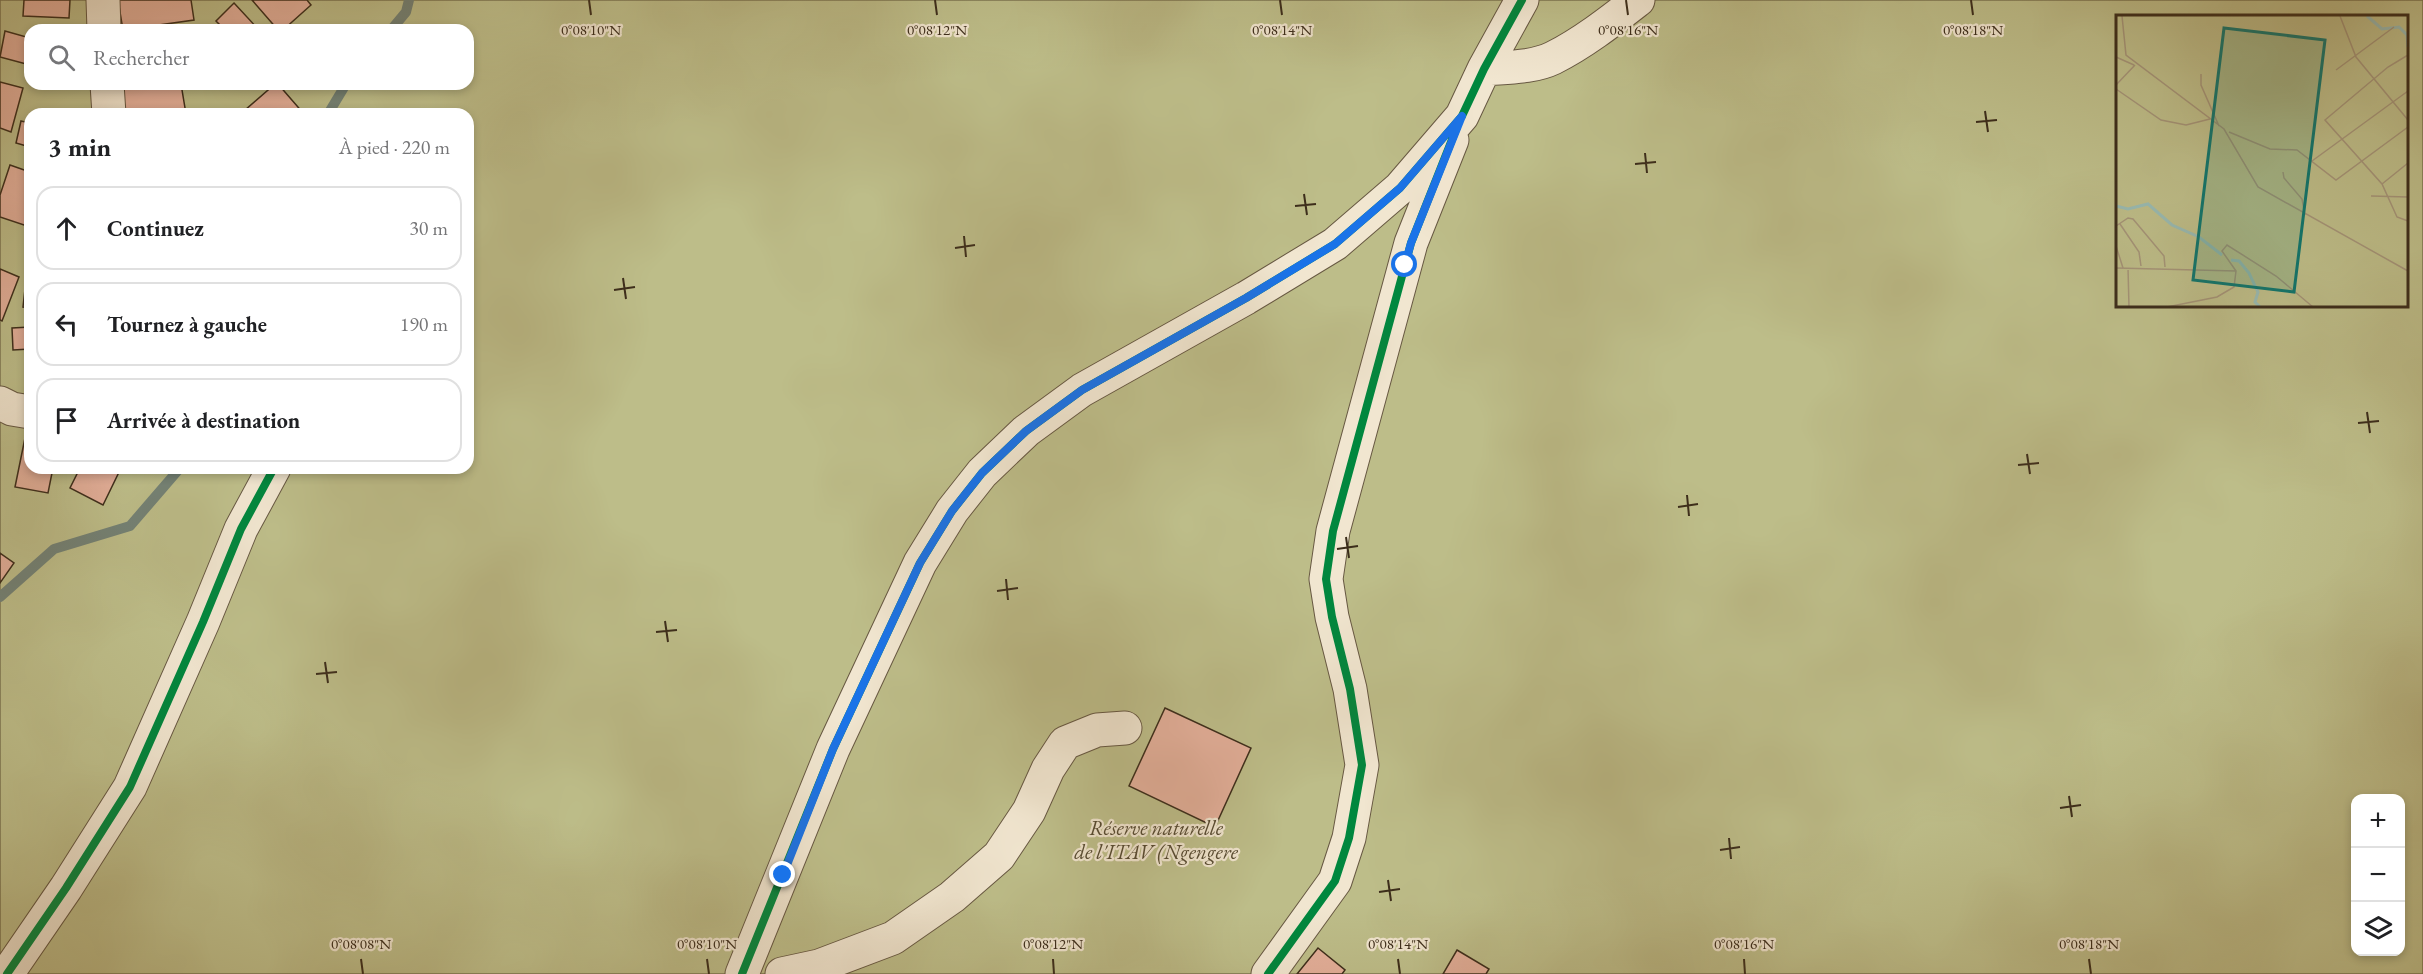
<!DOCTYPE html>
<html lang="fr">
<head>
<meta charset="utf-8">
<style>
  :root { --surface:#fff; --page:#f6f6f6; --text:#202124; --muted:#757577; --line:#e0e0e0 }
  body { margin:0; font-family:"EB Garamond",serif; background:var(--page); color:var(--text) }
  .controls { position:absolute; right:18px; bottom:18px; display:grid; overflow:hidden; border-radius:12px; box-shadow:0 3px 9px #0003 }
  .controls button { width:54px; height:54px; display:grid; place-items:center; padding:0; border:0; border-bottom:2px solid var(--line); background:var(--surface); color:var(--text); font:30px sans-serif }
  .stop { position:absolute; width:18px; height:18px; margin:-14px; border:4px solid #1a73e8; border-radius:50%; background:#fff }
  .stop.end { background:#1a73e8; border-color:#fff; box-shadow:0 2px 6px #0008 }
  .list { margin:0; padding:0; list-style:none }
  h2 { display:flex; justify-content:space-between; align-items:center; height:78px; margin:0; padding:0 24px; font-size:26px }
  h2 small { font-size:20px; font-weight:400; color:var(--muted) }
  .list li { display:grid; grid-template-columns:39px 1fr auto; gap:18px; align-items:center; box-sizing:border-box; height:84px; margin:0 12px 12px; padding:0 12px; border:2px solid var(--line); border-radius:18px }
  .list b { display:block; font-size:22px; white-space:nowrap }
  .list em { font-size:20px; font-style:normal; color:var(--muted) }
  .icon { flex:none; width:33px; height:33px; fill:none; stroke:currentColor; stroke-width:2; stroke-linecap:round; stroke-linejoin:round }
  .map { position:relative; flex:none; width:2423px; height:974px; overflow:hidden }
  .search { position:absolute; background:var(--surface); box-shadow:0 3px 9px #0003; left:24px; top:24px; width:450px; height:66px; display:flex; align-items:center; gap:15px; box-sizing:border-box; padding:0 21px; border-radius:18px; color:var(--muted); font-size:22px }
  .panel { position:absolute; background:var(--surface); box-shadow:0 3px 9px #0003; left:24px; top:108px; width:450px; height:366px; border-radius:18px }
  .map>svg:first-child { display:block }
  .green { fill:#bdbd89; stroke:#7c7552; stroke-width:1.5; fill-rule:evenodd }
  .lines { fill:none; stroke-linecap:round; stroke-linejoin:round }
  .stream { stroke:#738276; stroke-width:10 }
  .building { fill:#e3af9a; stroke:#3c2d1b; stroke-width:1.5 }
  .minor-casing { stroke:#675842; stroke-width:35 }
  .minor { stroke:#f1e6d0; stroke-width:33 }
  .cycleway-casing { stroke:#f1e6d0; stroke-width:11 }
  .cycleway { stroke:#00873e; stroke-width:8 }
  .route { stroke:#1a73e8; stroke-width:8 }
  .ticks { fill:none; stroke:#3c2d1b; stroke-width:2 }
  .labels { text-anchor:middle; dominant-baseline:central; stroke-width:4.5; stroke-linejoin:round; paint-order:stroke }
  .park-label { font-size:21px; font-style:italic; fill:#564a31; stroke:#f1e6d0 }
  .inset-river { fill:none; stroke:#98bab2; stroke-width:3 }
  .inset-road { fill:none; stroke:#a49478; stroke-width:1.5 }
  .view { fill:#0f766e; fill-opacity:0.15; stroke:#0f766e; stroke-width:3 }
  .inset-edge { fill:none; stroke:#3c2d1b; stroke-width:3 }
  .ticks-label { font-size:15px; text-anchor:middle; fill:#3c2d1b; stroke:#f1e6d0; stroke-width:4.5; stroke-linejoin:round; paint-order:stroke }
</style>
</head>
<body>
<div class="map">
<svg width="2423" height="974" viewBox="0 0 2423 974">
  <rect width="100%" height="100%" fill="#e9d9b6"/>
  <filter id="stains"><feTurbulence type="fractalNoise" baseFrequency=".00333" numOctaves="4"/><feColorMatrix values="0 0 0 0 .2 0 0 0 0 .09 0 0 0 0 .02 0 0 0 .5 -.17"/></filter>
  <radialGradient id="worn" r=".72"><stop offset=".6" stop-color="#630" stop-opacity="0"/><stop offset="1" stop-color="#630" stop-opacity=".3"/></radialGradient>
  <path class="green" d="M0,0H2423V974H0ZM2117,16H2406V306H2117ZM30,30H468V84H30ZM30,114H468V468H30ZM2356,798H2400V952H2356Z"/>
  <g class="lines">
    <path class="stream" d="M391,30L406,12L409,0
      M328,114L346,84
      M0,597L54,549L130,526L180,468"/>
  </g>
  <path class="building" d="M24,0H70L69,18L23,16Z
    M118,0H191L194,20L123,30Z
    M252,0H307L311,5L283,30H278Z
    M234,3L259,30H225L216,21Z
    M5,31L30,38V65L0,57Z
    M0,82L23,88L11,132L0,128Z
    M121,84H181L186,114H126Z
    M275,84H278L304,114H246L244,111Z
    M21,121L30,123V147L16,143Z
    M10,165L30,172V227L0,217V195Z
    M0,269L19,277L2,321L0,320Z
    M27,271H30V308L23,307Z
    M30,327V349L13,350L12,328Z
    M25,438L30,439V468H53L48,493L15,487Z
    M80,468H121L103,505L70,488Z
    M0,553L14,563L0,583Z
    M1165,708L1251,748L1215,827L1129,786Z
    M1318,948L1345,970L1342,974H1297Z
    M1457,950L1489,969L1486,974H1443Z"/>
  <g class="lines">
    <g class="minor-casing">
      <path id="minor" d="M103,0L104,30
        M1484,69C1507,67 1532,68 1553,58C1583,43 1611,21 1638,0
        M107,84L109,114
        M0,403L12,409L30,412
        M7,974L66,888L130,787L203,622L241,529L274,468
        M742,974L833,749L920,563L952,511L982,473L1026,431L1082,390L1246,298L1335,244L1400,188L1462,116L1484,69L1522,0
        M782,974L819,966L893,938L952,897L999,856L1029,811L1048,769L1065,743L1097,730L1125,728
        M1268,974L1335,881L1349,838L1362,765L1350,689L1332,617L1326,579L1333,531L1411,243L1452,140"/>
    </g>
    <use href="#minor" class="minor"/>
    <g class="cycleway-casing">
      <path id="cycleway" d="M7,974L66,888L130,787L203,622L241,529L274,468
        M742,974L833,749L920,563L952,511L982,473L1026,431L1082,390L1246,298L1335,244L1400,188L1462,116L1484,69L1522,0
        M1268,974L1335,881L1349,838L1362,765L1350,689L1332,617L1326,579L1333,531L1411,243L1457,127"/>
    </g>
    <use href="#cycleway" class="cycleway"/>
  </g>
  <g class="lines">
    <path class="route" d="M783,875L833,749L920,563L952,511L982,473L1026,431L1082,390L1246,298L1335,244L1400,188L1462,116L1411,243L1405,265"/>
  </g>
  <path class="ticks" d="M589,0L591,15M935,0L937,15M1280,0L1282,15M1626,0L1628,15M1971,0L1973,15M1985,111L1988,132M1976,122L1997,120M1645,153L1647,173M1635,164L1656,162M1304,194L1307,215M1295,206L1316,204M964,236L966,257M955,248L975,245M623,278L626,299M614,290L635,287M2367,412L2370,433M2358,423L2379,421M2027,454L2030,474M2018,465L2039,463M1687,495L1689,516M1678,507L1698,504M1346,537L1349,558M1337,549L1358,546M1006,579L1008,600M997,591L1018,588M665,621L668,642M656,632L677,630M325,662L328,683M316,674L337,672M2069,796L2072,817M2060,808L2081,805M1729,838L1731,859M1720,850L1740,847M1388,880L1391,901M1379,892L1400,889M361,959L363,974M707,959L709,974M1053,959L1054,974M1398,959L1400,974M1744,959L1745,974M2089,959L2091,974"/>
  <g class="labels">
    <g class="park-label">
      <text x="1156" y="827">Réserve naturelle<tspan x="1156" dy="24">de l'ITAV (Ngengere</tspan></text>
    </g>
  </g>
  <g transform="translate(2116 15)">
    <rect width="292" height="292" fill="#e9d9b6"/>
    <path d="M0,1H292V292H0Z" fill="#bdbd89"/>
    <path class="inset-river" d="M251,1L266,14L283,12L291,20L292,32M0,191L12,194L32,189L56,210L83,222L106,240M115,245L123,246L133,258L142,277L139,287L144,292"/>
    <path class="inset-road" d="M6,1L10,40L108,114L142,172L292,256M224,1L240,42L292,105M292,40L272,52L209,105L266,169L281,202L292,206M0,42L18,50M220,55L278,12M85,59V70L103,111M0,70L19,50M0,74L45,105L70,110L94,104M113,117L154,134L181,135L220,165L292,112M196,146L292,76M167,157L168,163L186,184L189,200M266,169L292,148M255,181L292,182M4,209L23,237L25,251M0,211L12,203L17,204L48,241L49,252M0,231L7,253M0,253L120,256M12,253L13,292M51,292L101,282L118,272L120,256L106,236L111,230L160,261L197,292"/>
    <path class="view" d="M108,13L209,25L178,277L77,265Z"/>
    <rect width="292" height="292" class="inset-edge"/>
  </g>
  <g class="ticks-label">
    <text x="591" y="35">0°08'10"N</text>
    <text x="937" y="35">0°08'12"N</text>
    <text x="1282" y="35">0°08'14"N</text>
    <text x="1628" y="35">0°08'16"N</text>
    <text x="1973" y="35">0°08'18"N</text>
    <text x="361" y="949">0°08'08"N</text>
    <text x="707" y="949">0°08'10"N</text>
    <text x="1053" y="949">0°08'12"N</text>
    <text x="1398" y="949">0°08'14"N</text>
    <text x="1744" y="949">0°08'16"N</text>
    <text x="2089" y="949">0°08'18"N</text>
  </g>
  <rect width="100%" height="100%" filter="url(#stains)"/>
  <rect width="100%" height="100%" fill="url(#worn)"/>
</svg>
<div class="controls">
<button>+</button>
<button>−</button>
<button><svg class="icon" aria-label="layers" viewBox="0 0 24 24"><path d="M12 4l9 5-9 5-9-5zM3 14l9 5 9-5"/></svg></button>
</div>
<div class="stop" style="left:1405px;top:265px"></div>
<div class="stop end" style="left:783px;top:875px"></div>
<div class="search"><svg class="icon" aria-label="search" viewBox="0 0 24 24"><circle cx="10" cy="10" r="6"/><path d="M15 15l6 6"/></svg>Rechercher</div>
<section class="panel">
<h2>3 min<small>À pied · 220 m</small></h2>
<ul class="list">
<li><svg class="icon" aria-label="ahead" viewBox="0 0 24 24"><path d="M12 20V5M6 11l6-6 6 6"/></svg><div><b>Continuez</b></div><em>30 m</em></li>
<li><svg class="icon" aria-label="left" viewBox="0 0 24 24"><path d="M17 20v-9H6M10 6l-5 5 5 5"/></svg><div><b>Tournez à gauche</b></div><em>190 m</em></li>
<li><svg class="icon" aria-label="arrive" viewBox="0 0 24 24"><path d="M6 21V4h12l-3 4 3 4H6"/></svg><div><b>Arrivée à destination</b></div></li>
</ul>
</section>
</div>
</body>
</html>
